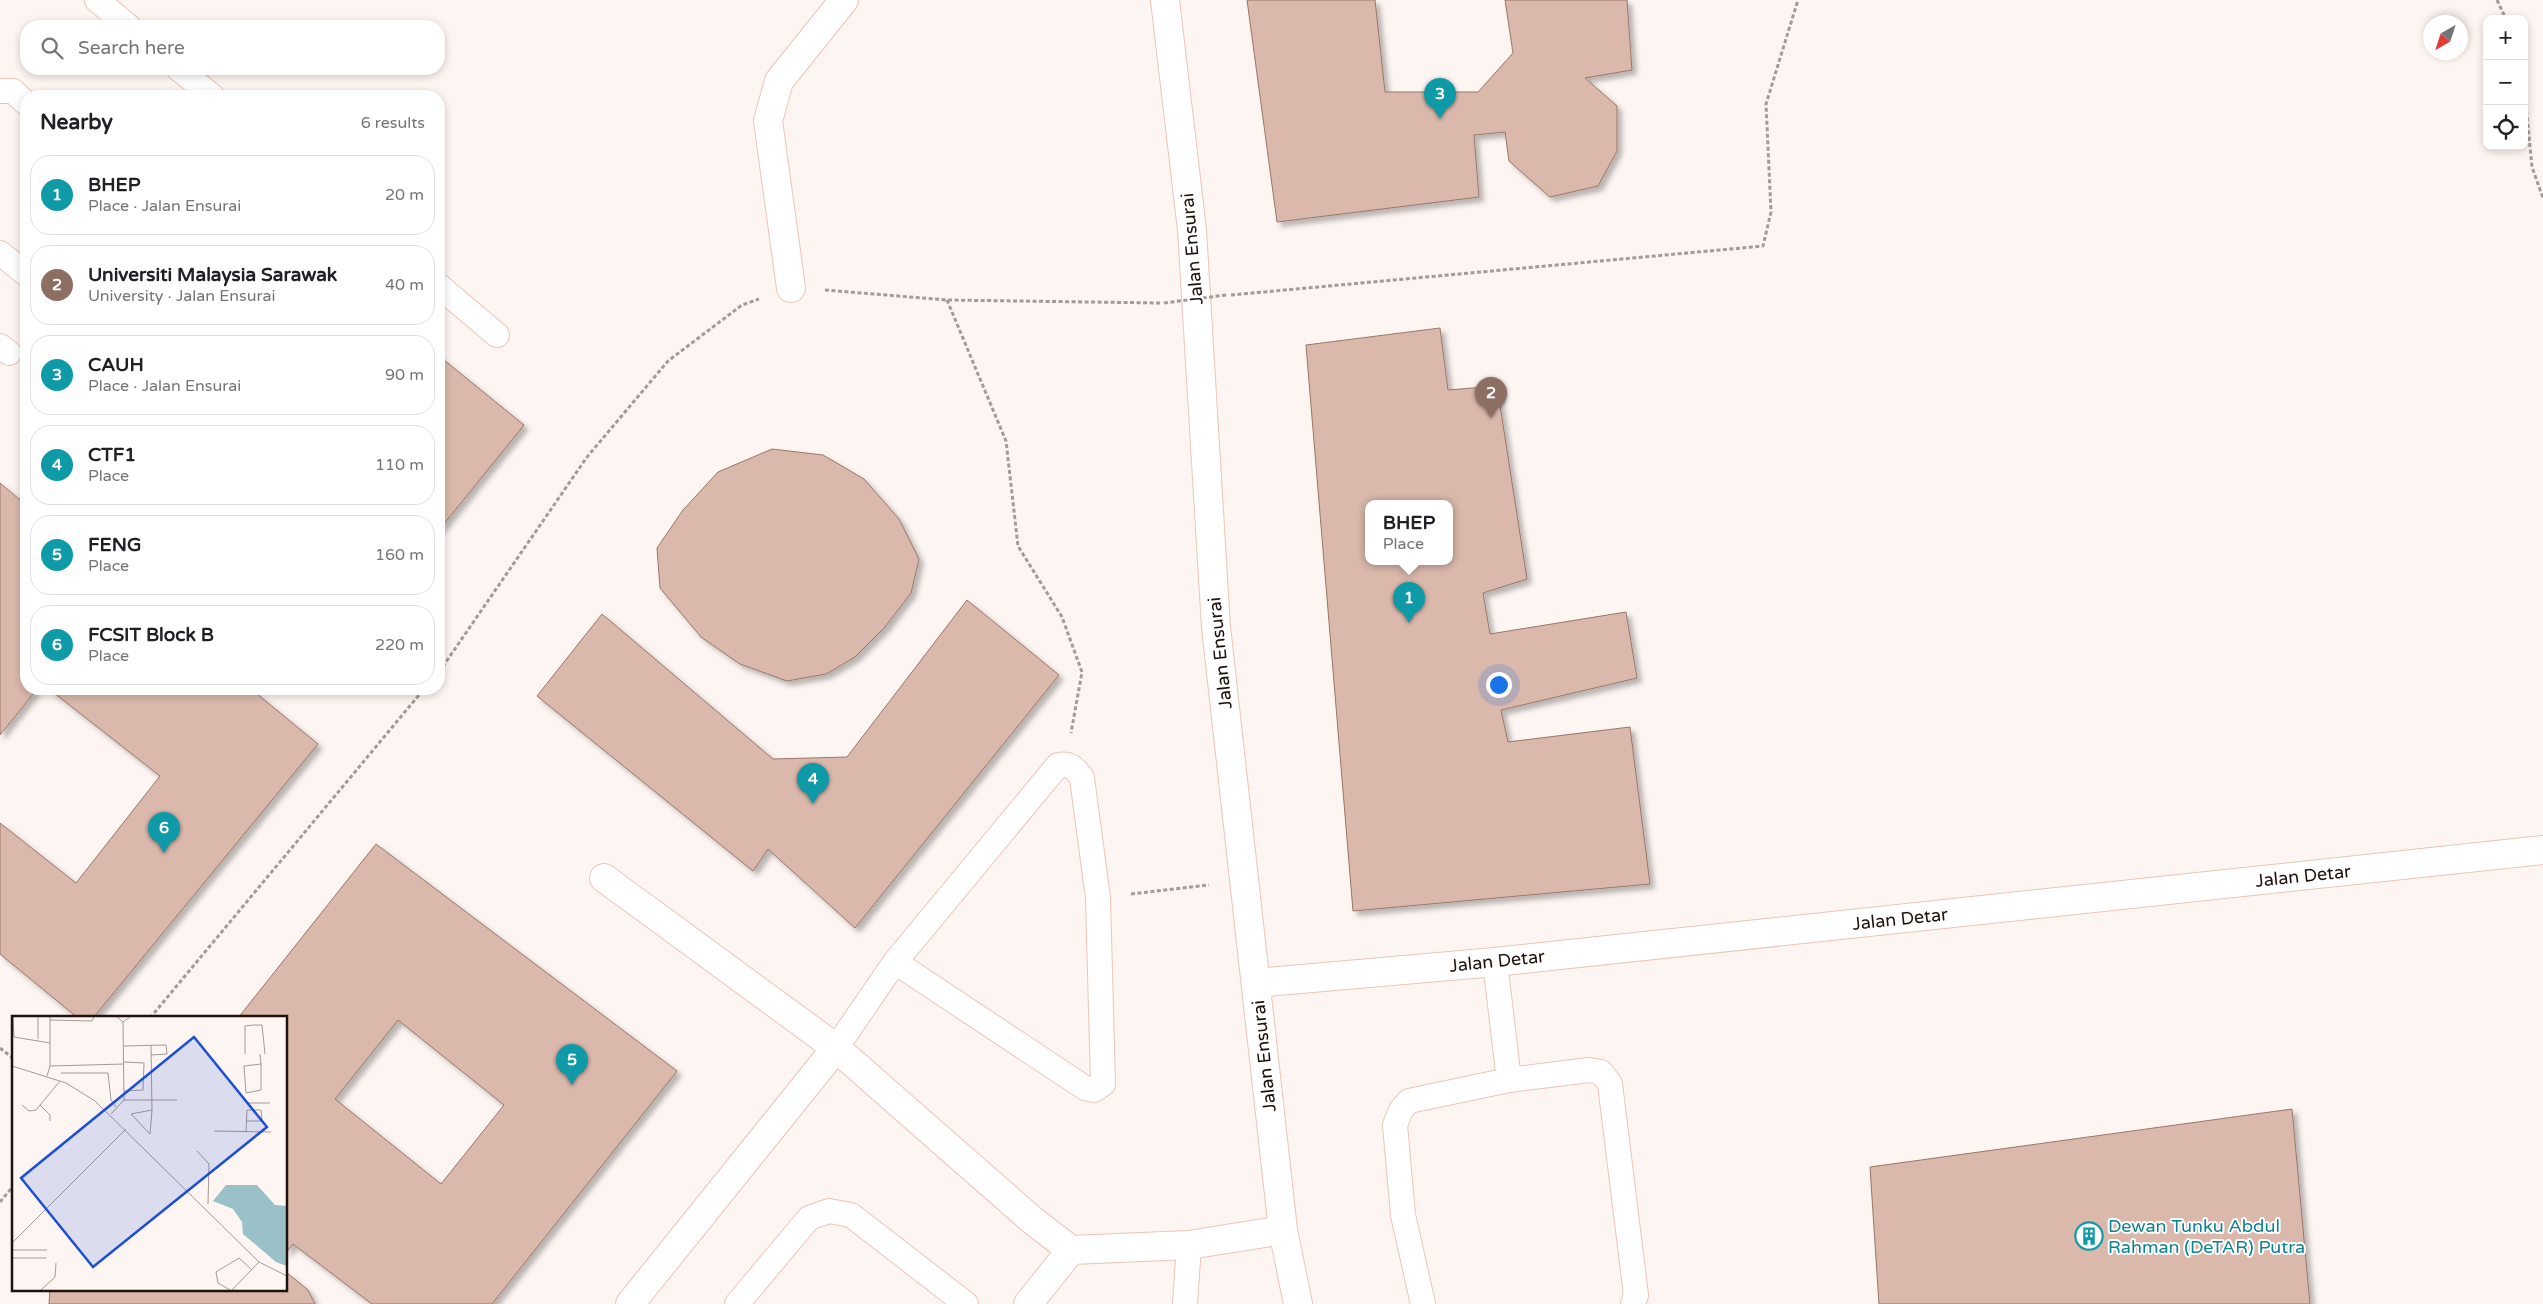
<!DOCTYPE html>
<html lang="en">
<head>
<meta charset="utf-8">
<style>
  :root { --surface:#fff; --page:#f6f6f6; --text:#202124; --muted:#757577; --line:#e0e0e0; --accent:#1a73e8 }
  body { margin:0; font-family:"Varela Round",sans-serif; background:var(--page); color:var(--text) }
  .controls { position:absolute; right:15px; top:15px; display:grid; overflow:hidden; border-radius:10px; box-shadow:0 2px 8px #0003 }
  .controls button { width:45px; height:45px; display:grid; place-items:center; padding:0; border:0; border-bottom:1px solid var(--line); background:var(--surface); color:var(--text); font:25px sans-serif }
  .compass { position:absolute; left:2423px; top:15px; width:45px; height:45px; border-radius:50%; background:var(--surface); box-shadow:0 2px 8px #0003; rotate:219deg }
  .you { position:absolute; left:1498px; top:684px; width:18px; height:18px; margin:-12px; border:4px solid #fff; border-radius:50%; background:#1a73e8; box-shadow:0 0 0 8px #1a73e833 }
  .badge { display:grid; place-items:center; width:32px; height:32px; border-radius:50%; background:var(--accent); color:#fff; font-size:16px; font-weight:700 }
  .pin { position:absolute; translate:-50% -41px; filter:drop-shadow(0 1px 2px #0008) }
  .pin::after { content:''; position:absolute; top:26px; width:18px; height:15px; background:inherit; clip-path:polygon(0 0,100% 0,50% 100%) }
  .popup { position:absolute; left:1365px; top:500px; width:88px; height:65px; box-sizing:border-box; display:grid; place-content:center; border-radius:10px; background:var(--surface); filter:drop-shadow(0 1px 4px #0005); font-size:16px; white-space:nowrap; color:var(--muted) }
  .popup b { font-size:19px; color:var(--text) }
  .popup::after { content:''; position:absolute; left:50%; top:100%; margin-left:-10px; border:10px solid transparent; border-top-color:var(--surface) }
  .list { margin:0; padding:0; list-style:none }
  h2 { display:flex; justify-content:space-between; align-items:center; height:65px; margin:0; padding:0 20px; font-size:21px }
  h2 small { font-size:16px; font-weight:400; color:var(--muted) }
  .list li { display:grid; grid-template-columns:32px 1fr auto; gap:15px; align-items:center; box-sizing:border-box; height:80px; margin:0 10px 10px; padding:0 10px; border:1px solid var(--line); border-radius:20px }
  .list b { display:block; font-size:19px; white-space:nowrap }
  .list p { margin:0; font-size:16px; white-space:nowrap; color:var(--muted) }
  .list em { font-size:16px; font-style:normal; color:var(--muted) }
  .icon { flex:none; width:28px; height:28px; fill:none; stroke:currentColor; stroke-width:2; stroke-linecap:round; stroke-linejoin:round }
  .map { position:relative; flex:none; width:2543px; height:1304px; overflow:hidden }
  .search { position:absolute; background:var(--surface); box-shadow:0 2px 8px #0003; left:20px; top:20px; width:425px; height:55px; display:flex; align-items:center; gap:12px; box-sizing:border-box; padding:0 18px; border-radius:20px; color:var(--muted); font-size:19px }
  .panel { position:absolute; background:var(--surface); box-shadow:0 2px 8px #0003; left:20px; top:90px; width:425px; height:605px; border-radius:20px }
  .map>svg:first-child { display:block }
  .building { fill:#dab8ab; stroke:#997669; fill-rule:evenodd; filter:url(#shadow) }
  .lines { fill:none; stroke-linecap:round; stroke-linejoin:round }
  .service-casing { stroke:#ecc5b7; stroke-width:26 }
  .minor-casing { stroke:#ecc5b7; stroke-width:30 }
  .path { stroke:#a49a96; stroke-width:3; stroke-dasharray:4 2.5; stroke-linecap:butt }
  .service { stroke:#fff; stroke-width:24 }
  .minor { stroke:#fff; stroke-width:28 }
  .path-bridge { stroke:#a49a96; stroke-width:3; stroke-dasharray:4 2.5; stroke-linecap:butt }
  .labels { text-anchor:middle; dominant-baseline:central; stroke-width:4; stroke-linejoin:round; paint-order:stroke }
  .street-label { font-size:18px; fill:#1f120d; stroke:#fff }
  .culture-label { font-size:18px; fill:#0d838f; stroke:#fff; text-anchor:start }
  .inset-road { fill:none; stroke:#a49a96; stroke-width:1 }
  .view { fill:#1d4ed8; fill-opacity:0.15; stroke:#1d4ed8; stroke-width:2.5 }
  .inset-edge { fill:none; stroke:#1f120d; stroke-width:2.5 }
</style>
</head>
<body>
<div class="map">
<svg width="2543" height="1304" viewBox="0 0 2543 1304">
  <defs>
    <filter id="shadow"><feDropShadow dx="4.5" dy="4.5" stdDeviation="2.5" flood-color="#0004"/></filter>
  </defs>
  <rect width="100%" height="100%" fill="#fdf5f2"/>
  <path class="building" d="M1247,0H1375L1385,92H1478L1513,53L1505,0H1627L1632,70L1585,78L1617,106V151L1598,186L1550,197L1509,161L1505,132L1474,135L1479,197L1277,222Z
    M1440,328L1448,390L1497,386L1527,579L1483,593L1490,634L1626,612L1637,678L1501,710L1508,742L1630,727L1650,884L1353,911L1306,345ZM1369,504H1449V562H1369Z
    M439,356L524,425L439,530Z
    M772,449L823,455L864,479L899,519L919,559L911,593L885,627L855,657L826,674L787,681L740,664L701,637L660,588L657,548L683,510L718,472Z
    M0,483L26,505V689H37L0,735Z
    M967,600L1059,675L855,928L768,849L753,871L537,696L602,614L773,759L847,757Z
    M49,689H251L318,744L93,1018H78L0,954V823L76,883L160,776Z
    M376,844L677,1071L492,1304H372L293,1244L286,1253V1018H238ZM398,1020L504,1105L441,1184L335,1099Z
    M2292,1109L2310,1304H1879L1870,1167Z
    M286,1272L308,1290L315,1304H49L50,1290H286Z"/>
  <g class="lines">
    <g class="service-casing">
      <path id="service" d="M97,0L128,26
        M179,69L212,96
        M0,91H13L26,103
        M0,253L26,274
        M439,286L497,335
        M0,346L9,353
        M1495,962L1509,1080
        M836,1048L895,962L1058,765C1070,763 1075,768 1082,778L1098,898L1103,1084L1094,1090L1085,1088L895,962
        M737,1304L809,1218L829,1211L851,1215L966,1304
        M1185,1304L1189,1245
        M1423,1304L1403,1215L1395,1125L1401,1110L1409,1101L1509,1080L1589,1070L1601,1072L1610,1084L1636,1295L1633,1304"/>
    </g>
    <g class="minor-casing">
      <path id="minor" d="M1165,0L1192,230L1216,627L1283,1230L1298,1304
        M791,288L768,121L779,81L844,0
        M604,878L836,1048L1032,1220L1071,1250
        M1256,983L1495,962L2543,850
        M630,1304L836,1048
        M1028,1304L1071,1250L1189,1245L1283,1230"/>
    </g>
    <path class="path" d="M2497,0L2506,19
      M2524,85L2532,167L2543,198
      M825,290L947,300L1161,303
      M1231,295L1763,246L1771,212L1766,104L1798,0
      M947,300L1006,441L1018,546L1062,617L1082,672L1071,733
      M439,672L587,457L668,361L742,305L759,299
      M1131,894L1209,885
      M150,1018L424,689
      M0,1048L14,1059
      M0,1202L14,1185"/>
    <use href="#service" class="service"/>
    <use href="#minor" class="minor"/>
    <path class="path-bridge" d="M1164,303L1226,295"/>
  </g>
  <defs>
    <g id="building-ring" transform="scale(1.4375)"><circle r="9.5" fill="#fff" stroke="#0f9aa8" stroke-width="1.5"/><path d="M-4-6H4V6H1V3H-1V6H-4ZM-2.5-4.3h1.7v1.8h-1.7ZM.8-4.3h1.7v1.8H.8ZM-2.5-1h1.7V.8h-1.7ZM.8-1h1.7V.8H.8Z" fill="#0f9aa8"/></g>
  </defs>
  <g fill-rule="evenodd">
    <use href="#building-ring" x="2089" y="1236"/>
  </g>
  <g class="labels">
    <g class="street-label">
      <text transform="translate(1192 249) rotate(-95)">Jalan Ensurai</text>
      <text transform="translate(1220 653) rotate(-96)">Jalan Ensurai</text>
      <text transform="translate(2303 876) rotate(-6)">Jalan Detar</text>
      <text transform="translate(1900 919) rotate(-6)">Jalan Detar</text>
      <text transform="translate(1497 961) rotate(-6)">Jalan Detar</text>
      <text transform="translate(1264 1056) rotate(-96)">Jalan Ensurai</text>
    </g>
    <g class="culture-label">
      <text x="2108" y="1226">Dewan Tunku Abdul<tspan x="2108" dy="21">Rahman (DeTAR) Putra</tspan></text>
    </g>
  </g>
  <g transform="translate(12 1016)">
    <rect width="275" height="275" fill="#fdf5f2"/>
    <path d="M214,169H245L263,189L275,190V250L264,246L231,218L230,206L221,193L201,185Z" fill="#99c1c7"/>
    <path class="inset-road" d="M1,1L2,21L38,27M105,1L111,6L118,1M38,4L80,5L82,1M26,23V1M139,29L140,94L138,118L119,98L140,94M112,30L154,29L155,38L139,39M233,38V10L242,9H250L253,38M248,38L249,48V74L234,77L232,50L249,48M0,50L54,67L83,85L247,246L275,260M38,50L112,48M49,57H96L99,84L104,91M35,60L38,50V1M112,75L131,74L132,47L112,46M112,84H165M235,87H258M10,89L17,95L24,94L48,65M28,89L38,99V105M99,98L112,84L111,6M202,115L259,116M234,116L235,94H249L250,105H235M185,135L197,148L196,188M0,227L114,113M0,234H35M0,242H34M29,274L43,261L44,247M218,274L206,267L204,256L227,242L240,254M220,274L247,246"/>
    <path class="view" d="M182,21L255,111L81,251L9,162Z"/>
    <rect width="275" height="275" class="inset-edge"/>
  </g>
</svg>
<div class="controls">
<button>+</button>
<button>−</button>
<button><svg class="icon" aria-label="locate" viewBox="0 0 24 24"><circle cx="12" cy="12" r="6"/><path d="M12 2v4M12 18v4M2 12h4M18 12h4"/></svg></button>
</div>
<svg class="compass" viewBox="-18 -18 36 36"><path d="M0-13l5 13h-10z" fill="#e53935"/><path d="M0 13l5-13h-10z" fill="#757577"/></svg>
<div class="you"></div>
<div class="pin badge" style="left:1409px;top:623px;background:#0f9aa8">1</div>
<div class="popup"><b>BHEP</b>Place</div>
<div class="pin badge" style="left:1491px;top:418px;background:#8d6e63">2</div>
<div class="pin badge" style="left:1440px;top:119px;background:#0f9aa8">3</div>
<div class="pin badge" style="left:813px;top:804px;background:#0f9aa8">4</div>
<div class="pin badge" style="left:572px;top:1085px;background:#0f9aa8">5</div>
<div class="pin badge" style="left:164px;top:853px;background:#0f9aa8">6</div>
<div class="search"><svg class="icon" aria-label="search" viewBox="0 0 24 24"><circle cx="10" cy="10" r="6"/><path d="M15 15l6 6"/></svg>Search here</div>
<section class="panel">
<h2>Nearby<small>6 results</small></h2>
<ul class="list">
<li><span class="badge" style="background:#0f9aa8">1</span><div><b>BHEP</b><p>Place · Jalan Ensurai</p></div><em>20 m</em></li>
<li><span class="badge" style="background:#8d6e63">2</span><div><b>Universiti Malaysia Sarawak</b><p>University · Jalan Ensurai</p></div><em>40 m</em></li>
<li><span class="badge" style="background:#0f9aa8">3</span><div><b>CAUH</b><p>Place · Jalan Ensurai</p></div><em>90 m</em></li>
<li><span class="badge" style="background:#0f9aa8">4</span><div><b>CTF1</b><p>Place</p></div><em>110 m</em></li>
<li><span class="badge" style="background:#0f9aa8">5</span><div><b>FENG</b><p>Place</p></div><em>160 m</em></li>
<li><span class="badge" style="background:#0f9aa8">6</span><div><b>FCSIT Block B</b><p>Place</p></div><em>220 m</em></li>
</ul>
</section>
</div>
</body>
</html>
